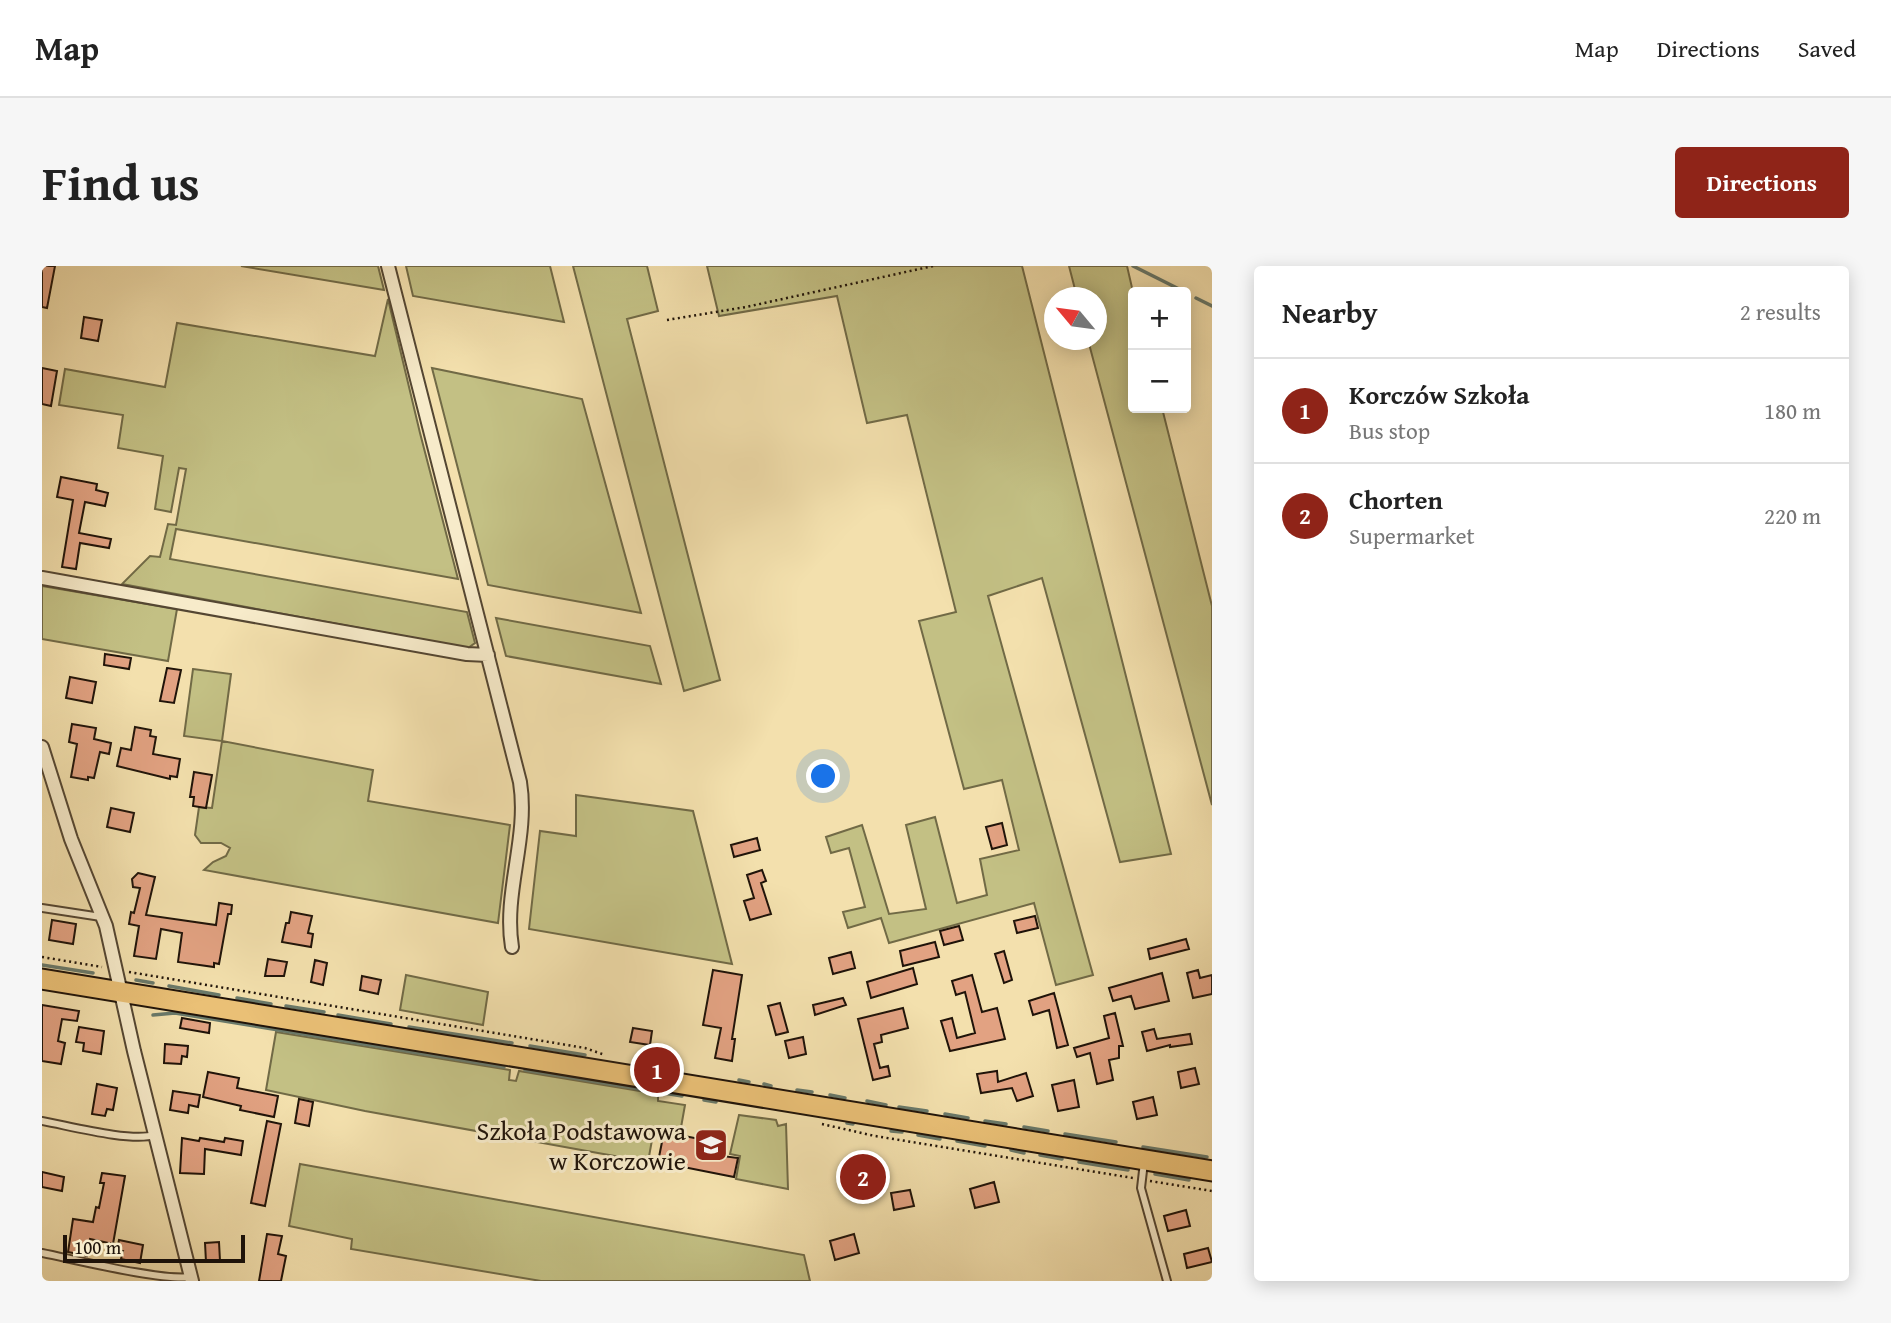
<!DOCTYPE html>
<html lang="en">
<head>
<meta charset="utf-8">
<style>
  :root { --surface:#fff; --page:#f6f6f6; --text:#222; --muted:#767676; --line:#e0e0e0; --accent:#8f2418 }
  body { margin:0; font-family:"Gentium Book Plus",serif; background:var(--page); color:var(--text) }
  .controls { position:absolute; right:21px; top:21px; display:grid; overflow:hidden; border-radius:7px; box-shadow:0 4px 18px #0003 }
  .controls button { width:63px; height:63px; display:grid; place-items:center; padding:0; border:0; border-bottom:2px solid var(--line); background:var(--surface); color:var(--text); font:35px sans-serif }
  .compass { position:absolute; left:1002px; top:21px; width:63px; height:63px; border-radius:50%; background:var(--surface); box-shadow:0 4px 18px #0003; rotate:299deg }
  .scale { position:absolute; left:21px; bottom:18px; width:182px; box-sizing:border-box; padding-left:7px; border:4px solid #1f1309; border-top:0; font-size:19px; line-height:24px; white-space:nowrap; color:#1f1309; -webkit-text-stroke:5px #f7ebca; paint-order:stroke }
  .you { position:absolute; left:782px; top:511px; width:24px; height:24px; margin:-18px; border:5px solid #fff; border-radius:50%; background:#1a73e8; box-shadow:0 0 0 10px #1a73e833 }
  .badge { display:grid; place-items:center; width:46px; height:46px; border-radius:50%; background:var(--accent); color:#fff; font-size:23px; font-weight:700 }
  .pin { position:absolute; translate:-50% -50%; border:4px solid #fff; box-shadow:0 2px 7px #0006 }
  .list { margin:0; padding:0; list-style:none }
  h2 { display:flex; justify-content:space-between; align-items:center; height:91px; margin:0; padding:0 28px; font-size:30px }
  h2 small { font-size:23px; font-weight:400; color:var(--muted) }
  .list li { display:grid; grid-template-columns:46px 1fr auto; gap:21px; align-items:center; box-sizing:border-box; height:105px; padding:0 28px; border-top:2px solid var(--line) }
  .list b { display:block; font-size:26px; white-space:nowrap }
  .list p { margin:0; font-size:23px; white-space:nowrap; color:var(--muted) }
  .list em { font-size:23px; font-style:normal; color:var(--muted) }
  .map { position:relative; flex:none; width:1170px; height:1015px; overflow:hidden; border-radius:7px }
  header { display:flex; align-items:center; gap:42px; box-sizing:border-box; height:98px; padding:0 35px; background:var(--surface); border-bottom:2px solid var(--line) }
  header strong { font-size:33px }
  nav { display:flex; gap:38px; margin-inline-start:auto; font-size:24px }
  .intro { display:flex; align-items:center; justify-content:space-between; box-sizing:border-box; height:168px; padding:0 42px }
  h1 { margin:0; font-size:49px }
  .button { padding:18px 32px; border-radius:7px; background:var(--accent); color:#fff; font-size:24px; font-weight:700 }
  main { display:flex; gap:42px; padding:0 42px }
  aside { flex:1; background:var(--surface); border-radius:7px; box-shadow:0 4px 18px #0003 }
  .map>svg:first-child { display:block }
  .green { fill:#c3c084; stroke:#716a46; stroke-width:2 }
  .lines { fill:none; stroke-linecap:round; stroke-linejoin:round }
  .stream { stroke:#69796a; stroke-width:3.5 }
  .building { fill:#e2a282; stroke:#1f1309; stroke-width:2 }
  .lane-casing { stroke:#544632; stroke-width:10 }
  .street-casing { stroke:#544632; stroke-width:16 }
  .primary-casing { stroke:#1f1309; stroke-width:23 }
  .path { stroke:#1f1309; stroke-width:2.5; stroke-dasharray:2 3.5; stroke-linecap:butt }
  .lane { stroke:#f7ebca; stroke-width:6 }
  .street { stroke:#f7ebca; stroke-width:12 }
  .primary { stroke:#eac076; stroke-width:19 }
  .labels { text-anchor:middle; dominant-baseline:central; stroke-width:6; stroke-linejoin:round; paint-order:stroke }
  .poi-label { font-size:26px; fill:#1f1309; stroke:#f7ebca; text-anchor:end }
</style>
</head>
<body>
<header>
<strong>Map</strong>
<nav><a>Map</a><a>Directions</a><a>Saved</a></nav>
</header>
<div class="intro"><h1>Find us</h1><a class="button">Directions</a></div>
<main>
<div class="map">
<svg width="1170" height="1015" viewBox="0 0 1170 1015">
  <rect width="100%" height="100%" fill="#f3e0ad"/>
  <filter id="stains"><feTurbulence type="fractalNoise" baseFrequency=".00286" numOctaves="4"/><feColorMatrix values="0 0 0 0 .2 0 0 0 0 .09 0 0 0 0 .02 0 0 0 .5 -.17"/></filter>
  <radialGradient id="worn" r=".72"><stop offset=".6" stop-color="#630" stop-opacity="0"/><stop offset="1" stop-color="#630" stop-opacity=".3"/></radialGradient>
  <path class="green" d="M199,0H336L342,24Z
    M364,0H508L522,56L371,30Z
    M531,0H605L616,45L585,53L678,414L642,425Z
    M665,0H980L1129,588L1078,596L1000,312L946,330L1051,709L1014,719L992,637L847,677L839,652L806,662L801,646L823,641L807,582L789,587L784,571L820,559L847,648L884,643L864,559L893,551L915,637L945,629L938,593L977,584L960,514L922,523L877,355L914,346L865,149L825,157L795,30L677,50Z
    M1027,0H1085L1091,26V142H1120L1170,340V539L1046,74H1055V32L1035,31Z
    M346,33L378,167L416,313L134,263L128,293L425,346L433,377L426,382L80,318L108,290L118,291L126,258L134,259L144,203L137,202L129,246L113,243L121,190L76,182L81,149L17,139L23,103L123,121L135,57L333,90Z
    M390,102L540,133L599,347L446,319Z
    M0,320L135,343L126,395L0,373Z
    M454,352L608,380L619,418L464,390Z
    M151,403L189,408L180,475L331,504L326,535L468,559L456,657L162,604L171,596L184,590L188,582L179,577H159L153,569L157,541L170,542L180,475L142,470Z
    M534,529L651,545L690,698L487,663L498,565L534,570Z
    M364,709L446,726L441,759L358,744Z
    M234,766L468,804L467,814L474,815L477,805L616,828V835L643,839L638,867L612,863L606,896L323,845L224,824Z
    M697,849L734,854L736,860L744,858L746,923L694,913L698,890L688,888Z
    M258,898L762,989L768,1015H499L309,983L310,973L247,960Z"/>
  <g class="lines">
    <path class="stream" d="M1091,0L1143,26
      M1154,32L1170,40
      M0,699L51,707
      M94,714L111,717
      M127,720L177,729
      M195,732L229,738
      M244,740L282,746
      M111,749L133,747L462,801
      M296,749L349,758
      M367,761L470,777
      M488,780L543,789
      M483,804L640,830
      M697,814L707,816
      M722,818L729,820
      M755,824L770,826
      M788,829L803,832
      M662,834L674,836
      M825,835L844,839
      M857,841L885,845
      M903,848L926,852
      M943,855L964,858
      M805,857L811,858
      M982,861L1006,865
      M849,865L860,866
      M1023,868L1074,876
      M876,869L898,873
      M915,875L943,880
      M1101,881L1165,891
      M969,884L982,887
      M998,889L1020,893
      M1037,896L1086,904
      M1113,908L1147,914"/>
  </g>
  <path class="building" d="M0,0H13L5,42L0,41Z
    M42,51L60,54L56,75L39,72Z
    M0,102L15,105L9,140L0,138Z
    M19,211L55,218L54,224L66,227L63,240L43,236L37,267L69,273L67,282L38,277L34,303L20,301L31,234L15,231Z
    M63,388L89,392L87,403L62,399Z
    M125,402L139,404L132,437L118,435Z
    M28,411L54,416L50,437L24,432Z
    M30,458L54,462L52,473L69,477L67,488L58,486L52,512L46,511V514L29,511L35,478L27,476Z
    M93,461L109,464L108,470L114,471L111,488L138,493L135,511L128,510V513L75,500L79,482L89,484Z
    M152,506L170,509L164,542L151,540L152,531H148Z
    M69,542L92,547L88,566L65,561Z
    M960,557L965,579L950,583L944,561Z
    M715,572L718,584L692,591L689,579Z
    M720,604L724,615L719,617L729,648L708,654L702,635L712,632L705,609Z
    M96,607L113,611L104,649L174,659L177,637L190,639L189,648H186L177,698L172,697V701L136,696L140,667L119,663L114,693L92,690L97,660L87,658L89,646L92,647L98,622L91,621L90,613Z
    M249,646L270,650L266,667L271,668L269,681L240,676L244,657H247Z
    M993,650L996,662L975,667L972,655Z
    M10,654L34,658L31,678L7,674Z
    M917,660L921,674L902,679L898,665Z
    M1144,673L1147,683L1108,693L1106,683Z
    M893,676L897,691L861,700L858,685Z
    M962,685L970,714L962,717L953,688Z
    M809,686L813,702L791,708L787,692Z
    M226,693L245,696L242,710H223Z
    M273,694L285,697L281,719L269,716Z
    M871,702L875,718L829,732L825,716Z
    M671,704L700,709L690,773H693L690,795L673,792L679,762L661,759Z
    M1156,704L1158,712L1170,709V728L1151,732L1145,707Z
    M1120,707L1127,735L1093,743L1089,730L1071,735L1067,722Z
    M930,709L940,746L955,742L963,773L908,785L899,755L910,752L915,772L933,767L923,726L914,729L910,715Z
    M320,710L339,714L336,728L318,724Z
    M1012,727L1026,779L1015,782L1007,744L991,749L987,735Z
    M801,732L804,739L773,749L771,739Z
    M738,737L746,766L734,769L726,740Z
    M0,739L37,745L35,755L20,753L16,775L23,777L19,798L0,795Z
    M861,742L866,762L839,769L840,776L832,778L838,802L846,800L848,810L831,814L816,753Z
    M1073,747L1081,780H1077V792L1067,794L1071,814L1055,818L1048,787L1035,791L1032,782L1067,772L1062,750Z
    M140,752L168,757L167,767L138,762Z
    M37,761L62,765L59,788L41,785L42,777L34,776Z
    M591,762L610,765L608,779L588,776Z
    M1112,763L1115,773L1148,768L1150,778L1128,781V779L1105,785L1100,766Z
    M761,771L764,788L747,792L743,775Z
    M123,778L146,780L145,791L140,790L139,798L122,797Z
    M1153,802L1157,818L1139,822L1136,806Z
    M955,805L956,816L984,807L991,830L975,835L970,822L939,827L935,808Z
    M166,806L197,812L195,822L236,830L232,851L198,844L199,840L161,831Z
    M1032,814L1037,841L1016,845L1010,819Z
    M55,818L75,822L71,844L65,843L63,850L50,848Z
    M131,825L158,829L156,841L147,839L146,847L128,844Z
    M1111,831L1115,849L1095,853L1091,836Z
    M257,833L271,836L267,860L253,857Z
    M225,855L239,858L223,940L209,937Z
    M622,866L683,878L680,890L696,892L692,911L616,896Z
    M140,872L157,875L158,872L182,876L183,872L201,875L199,889L163,883L162,908L138,907Z
    M814,901L831,904L827,921L811,917Z
    M0,906L22,911L20,925L0,921Z
    M60,907L83,910L71,978L48,973L45,990L26,986L31,953L51,956L54,941L57,942L62,917H58Z
    M952,916L957,936L933,942L928,923Z
    M868,924L872,940L852,944L849,927Z
    M1144,944L1148,960L1126,965L1122,950Z
    M225,968L240,970L236,988L244,990L239,1015H217Z
    M812,968L817,987L793,994L788,975Z
    M77,974L101,979L98,997L79,993L81,985L75,984Z
    M177,976L178,995L164,996L163,977Z
    M1166,982L1170,996L1145,1002L1142,988Z"/>
  <g class="lines">
    <g class="lane-casing">
      <path id="lane" d="M0,642L59,651
        M0,855C28,860 87,876 113,869
        M1102,896L1099,922L1125,1015
        M0,987C35,994 119,1015 149,1011"/>
    </g>
    <g class="street-casing">
      <path id="street" d="M346,0L478,516C487,572 461,626 470,681
        M0,312L425,388L446,389
        M0,481L29,573L64,660L92,785L150,1015"/>
    </g>
    <g class="primary-casing">
      <path id="primary" d="M0,713L1170,905"/>
    </g>
    <path class="path" d="M625,54L704,41L891,0
      M0,691L60,701
      M87,706L543,782L563,789
      M780,858L833,870L1091,912
      M1108,915L1170,925"/>
    <use href="#lane" class="lane"/>
    <use href="#street" class="street"/>
    <use href="#primary" class="primary"/>
  </g>
  <defs>
    <g id="school-square" transform="scale(1.75)"><rect x="-9" y="-9" width="18" height="18" rx="4" fill="#8f2418" stroke="#f7ebca"/><path d="M0-5L7-2L0 1L-7-2ZM-4 1L0 2.5L4 1V4Q0 6-4 4Z" fill="#fff"/></g>
  </defs>
  <g fill-rule="evenodd">
    <use href="#school-square" x="669" y="879"/>
  </g>
  <g class="labels">
    <g class="poi-label">
      <text x="644" y="864">Szkoła Podstawowa<tspan x="644" dy="30">w Korczowie</tspan></text>
    </g>
  </g>
  <rect width="100%" height="100%" filter="url(#stains)"/>
  <rect width="100%" height="100%" fill="url(#worn)"/>
</svg>
<div class="controls">
<button>+</button>
<button>−</button>
</div>
<svg class="compass" viewBox="-18 -18 36 36"><path d="M0-13l5 13h-10z" fill="#e53935"/><path d="M0 13l5-13h-10z" fill="#767676"/></svg>
<div class="scale">100 m</div>
<div class="you"></div>
<div class="pin badge" style="left:615px;top:804px">1</div>
<div class="pin badge" style="left:821px;top:911px">2</div>
</div>
<aside>
<h2>Nearby<small>2 results</small></h2>
<ul class="list">
<li><span class="badge">1</span><div><b>Korczów Szkoła</b><p>Bus stop</p></div><em>180 m</em></li>
<li><span class="badge">2</span><div><b>Chorten</b><p>Supermarket</p></div><em>220 m</em></li>
</ul>
</aside>
</main>
</body>
</html>
